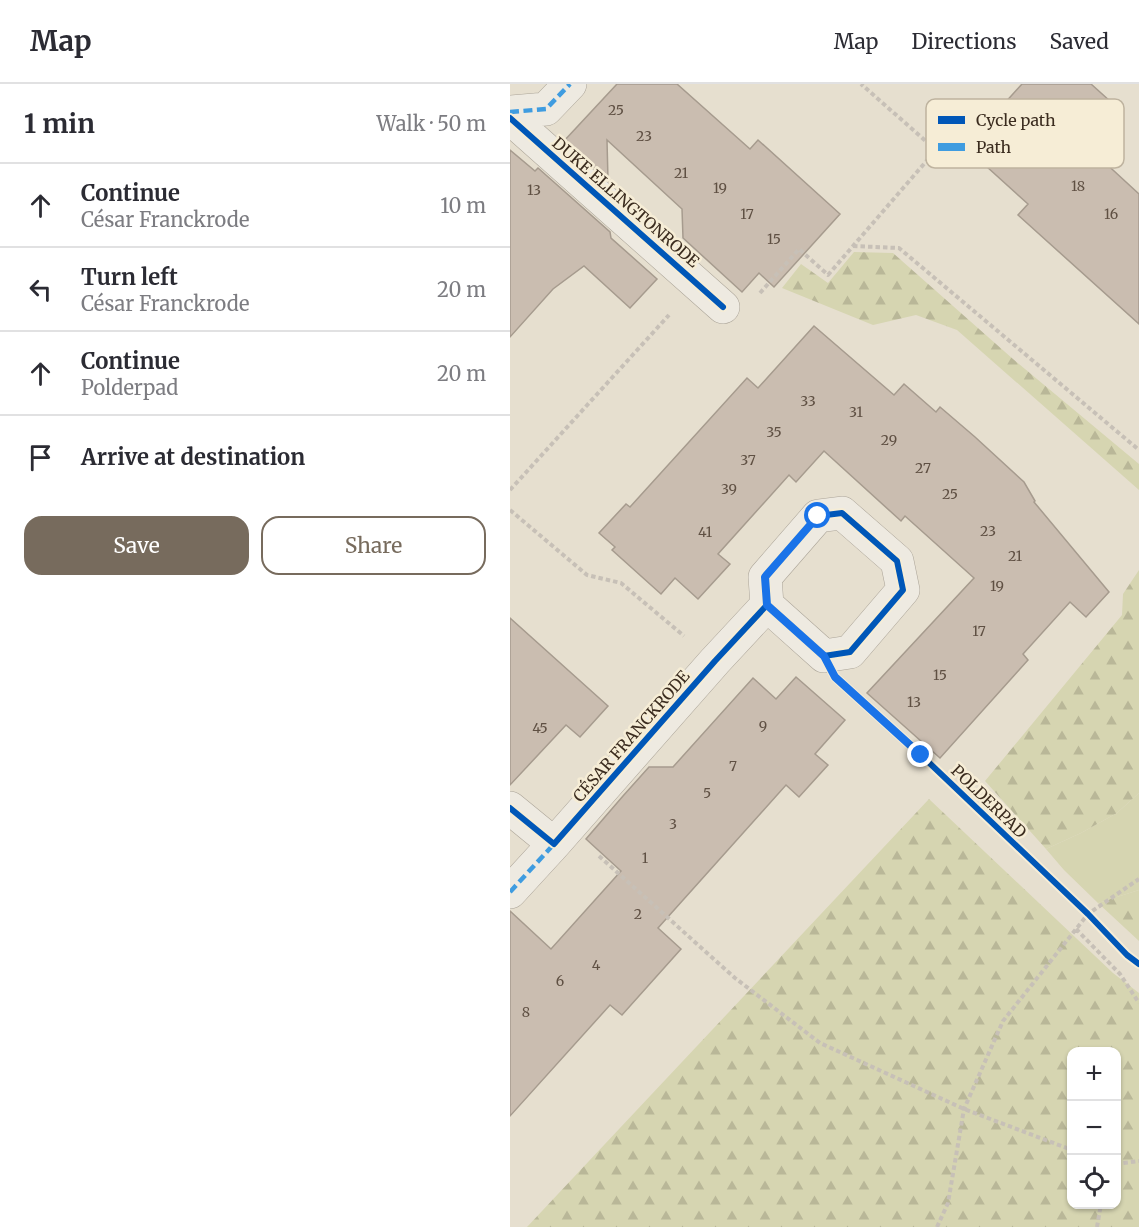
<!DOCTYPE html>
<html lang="en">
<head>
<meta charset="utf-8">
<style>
  :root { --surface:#fff; --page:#f2f2f3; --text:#2b2b33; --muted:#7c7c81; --line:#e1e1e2; --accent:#776b5d }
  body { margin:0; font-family:Merriweather,serif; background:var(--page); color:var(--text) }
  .controls { position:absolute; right:18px; bottom:18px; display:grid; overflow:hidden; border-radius:12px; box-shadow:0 2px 4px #0004 }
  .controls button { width:54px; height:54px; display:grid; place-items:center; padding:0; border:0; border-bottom:2px solid var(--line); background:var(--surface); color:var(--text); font:30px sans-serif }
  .stop { position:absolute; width:18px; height:18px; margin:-14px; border:4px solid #1a73e8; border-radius:50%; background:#fff }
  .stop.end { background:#1a73e8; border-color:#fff; box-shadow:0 2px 6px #0008 }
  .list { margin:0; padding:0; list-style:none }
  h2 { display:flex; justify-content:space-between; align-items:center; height:78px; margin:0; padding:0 24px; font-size:26px }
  h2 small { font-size:20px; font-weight:400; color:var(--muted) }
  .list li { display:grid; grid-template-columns:39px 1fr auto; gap:18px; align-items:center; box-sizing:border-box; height:84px; padding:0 24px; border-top:2px solid var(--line) }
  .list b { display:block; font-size:22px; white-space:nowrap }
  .list p { margin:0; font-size:20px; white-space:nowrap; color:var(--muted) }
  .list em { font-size:20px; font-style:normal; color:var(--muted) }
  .actions { display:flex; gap:12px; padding:18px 24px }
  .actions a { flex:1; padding:14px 0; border:2px solid var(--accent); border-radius:18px; text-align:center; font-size:21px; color:var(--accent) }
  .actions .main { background:var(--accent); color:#fff }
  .icon { flex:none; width:33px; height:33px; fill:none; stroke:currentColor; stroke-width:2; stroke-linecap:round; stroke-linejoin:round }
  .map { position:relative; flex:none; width:629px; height:1143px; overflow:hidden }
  header { display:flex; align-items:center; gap:36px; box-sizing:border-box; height:84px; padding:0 30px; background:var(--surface); border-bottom:2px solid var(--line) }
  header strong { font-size:28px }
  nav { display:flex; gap:33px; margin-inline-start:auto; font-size:21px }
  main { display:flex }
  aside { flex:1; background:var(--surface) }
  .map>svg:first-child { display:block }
  .green { fill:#d6d5b1 }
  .forest { fill:url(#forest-firs); fill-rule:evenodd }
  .building { fill:#cabdb0; stroke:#a69b8e; stroke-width:1.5 }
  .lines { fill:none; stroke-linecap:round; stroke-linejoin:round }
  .minor-casing { stroke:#aba498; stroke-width:34 }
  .path { stroke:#c7c0b7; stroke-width:4; stroke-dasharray:4.5 3; stroke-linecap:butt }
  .minor { stroke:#eeeae1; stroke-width:33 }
  .quiet { stroke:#3f9ce0; stroke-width:4.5; stroke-dasharray:9 4.5; stroke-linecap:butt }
  .cycleway-casing { stroke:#f6edd6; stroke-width:10 }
  .cycleway { stroke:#0057b8; stroke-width:6 }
  .route { stroke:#1a73e8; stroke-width:8 }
  .labels { text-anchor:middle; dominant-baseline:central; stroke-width:5; stroke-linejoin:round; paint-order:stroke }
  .number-label { font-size:14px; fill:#5f5043 }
  .street-label { font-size:16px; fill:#3b2c1f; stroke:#f6edd6 }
  .key { fill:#f6edd6; stroke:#beb39f; stroke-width:1.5 }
  .key-label { font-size:16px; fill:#3b2c1f }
</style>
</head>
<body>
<header>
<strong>Map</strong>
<nav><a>Map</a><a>Directions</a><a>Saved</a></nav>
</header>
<main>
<aside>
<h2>1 min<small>Walk · 50 m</small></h2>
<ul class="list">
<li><svg class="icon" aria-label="ahead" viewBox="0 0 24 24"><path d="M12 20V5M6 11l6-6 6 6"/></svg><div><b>Continue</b><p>César Franckrode</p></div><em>10 m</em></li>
<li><svg class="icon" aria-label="left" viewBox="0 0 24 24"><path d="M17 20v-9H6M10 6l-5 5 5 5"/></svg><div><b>Turn left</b><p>César Franckrode</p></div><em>20 m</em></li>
<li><svg class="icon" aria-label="ahead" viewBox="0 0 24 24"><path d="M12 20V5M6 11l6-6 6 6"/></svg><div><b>Continue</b><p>Polderpad</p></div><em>20 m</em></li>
<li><svg class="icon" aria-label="arrive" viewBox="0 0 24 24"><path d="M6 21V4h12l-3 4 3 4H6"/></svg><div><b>Arrive at destination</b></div></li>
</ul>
<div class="actions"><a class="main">Save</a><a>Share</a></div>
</aside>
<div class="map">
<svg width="629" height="1143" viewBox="0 0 629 1143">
  <defs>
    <pattern id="forest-firs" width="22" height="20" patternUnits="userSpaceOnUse" patternTransform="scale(1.5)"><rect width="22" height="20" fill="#d6d5b1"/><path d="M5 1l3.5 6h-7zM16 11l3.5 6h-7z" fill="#b9b798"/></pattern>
  </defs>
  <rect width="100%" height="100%" fill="#e6dfcf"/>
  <path class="green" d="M629,709V806L588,819L554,786L536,765L571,749L607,729Z"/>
  <path class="forest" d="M344,168L383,169L503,275L629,380V406L447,246L406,231L363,241L272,204L291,180L318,199Z
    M629,486V709L607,729L571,749L536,765L475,697L612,531L613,510Z
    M419,715L603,889L629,909V1143H17ZM562,968H606V1120H562Z
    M629,806V857L588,819Z"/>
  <path class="building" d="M107,0H167L240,65L248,56L330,130L264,203L249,189L232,208L173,154L172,125L97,56L98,96L54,57Z
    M512,0H581L611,27L578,63L629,110V240L508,131L518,120L455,63Z
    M0,66L25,87L28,84L100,148L101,154L147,195L120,224L74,182L43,205L0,253Z
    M304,242L384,311L394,300L426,328L430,323L465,353L514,398L525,417L524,418L599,508L576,533L560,518L513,570L518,576L430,674L357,609L464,494L395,432L391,437L314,367L286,398L279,391L208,470L220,480L188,515L165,494L151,510L102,466L105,463L89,449L116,420L120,423L237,294L248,304Z
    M0,534L98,622L70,653L56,641L0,701Z
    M286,593L335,636L305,670L318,681L289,713L276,701L148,844L171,865L112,931L100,921L0,1032V827L41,865L111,787L76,755L113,712L139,683H163L243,594L266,615Z"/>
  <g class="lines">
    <g class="minor-casing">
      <path id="minor" d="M0,28L36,25L60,0
        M0,34L213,223
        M0,724L44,760L205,577L257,521L255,493L308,432L332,429L387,477L393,506L340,568L314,572L257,521
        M0,808L44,760"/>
    </g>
    <path class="path" d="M343,162L389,164L629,366
      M250,209L289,165L318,191L426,66L351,0
      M0,406L159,231
      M0,426L77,491L111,499L174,552
      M89,772L225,894L310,959L454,1025L562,1066
      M566,845L610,890L629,919
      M606,1080L629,1077
      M427,1143L438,1119L454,1025L493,937L578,830L629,795
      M587,1143L591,1120"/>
    <use href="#minor" class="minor"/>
    <path class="quiet" d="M0,28L36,25L60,0
      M0,808L44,760"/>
    <g class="cycleway-casing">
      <path id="cycleway" d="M0,34L213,223
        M314,572L325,593L411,671L578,830L617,871L629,880
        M0,724L44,760L205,577L257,521L255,493L308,432L332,429L387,477L393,506L340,568L314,572L257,521"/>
    </g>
    <use href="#cycleway" class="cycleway"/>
  </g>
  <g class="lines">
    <path class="route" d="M308,432L255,493L257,521L314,572L325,593L411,671"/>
  </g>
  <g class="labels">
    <g class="number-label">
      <text x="106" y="26">25</text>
      <text x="134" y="52">23</text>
      <text x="171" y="89">21</text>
      <text x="568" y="102">18</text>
      <text x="210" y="104">19</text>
      <text x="24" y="106">13</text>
      <text x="237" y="130">17</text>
      <text x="601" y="130">16</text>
      <text x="264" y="155">15</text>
      <text x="298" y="317">33</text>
      <text x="346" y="328">31</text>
      <text x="264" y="348">35</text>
      <text x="379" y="356">29</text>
      <text x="238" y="376">37</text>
      <text x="413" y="384">27</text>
      <text x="219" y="405">39</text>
      <text x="440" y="410">25</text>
      <text x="478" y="447">23</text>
      <text x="195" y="448">41</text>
      <text x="505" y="472">21</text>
      <text x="487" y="502">19</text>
      <text x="469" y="547">17</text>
      <text x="430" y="591">15</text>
      <text x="404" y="618">13</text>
      <text x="253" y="642">9</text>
      <text x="30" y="644">45</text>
      <text x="223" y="682">7</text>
      <text x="197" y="709">5</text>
      <text x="163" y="740">3</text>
      <text x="135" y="774">1</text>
      <text x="128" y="830">2</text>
      <text x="86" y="881">4</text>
      <text x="50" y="897">6</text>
      <text x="16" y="928">8</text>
    </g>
    <g class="street-label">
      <text transform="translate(116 118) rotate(41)">DUKE ELLINGTONRODE</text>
      <text transform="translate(121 652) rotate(-49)">CÉSAR FRANCKRODE</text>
      <text transform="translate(479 717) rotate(44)">POLDERPAD</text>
    </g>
  </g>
  <rect x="416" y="15" width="198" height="69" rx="9" class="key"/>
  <rect x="428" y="32" width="27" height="8" fill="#0057b8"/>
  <rect x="428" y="59" width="27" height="8" fill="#3f9ce0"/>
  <g class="key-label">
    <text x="466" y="42">Cycle path</text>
    <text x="466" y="69">Path</text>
  </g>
</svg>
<div class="controls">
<button>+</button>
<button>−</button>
<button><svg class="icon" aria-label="locate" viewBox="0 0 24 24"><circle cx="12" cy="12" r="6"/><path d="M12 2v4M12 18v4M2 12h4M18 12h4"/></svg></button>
</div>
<div class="stop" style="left:308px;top:432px"></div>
<div class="stop end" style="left:411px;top:671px"></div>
</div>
</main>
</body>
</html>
